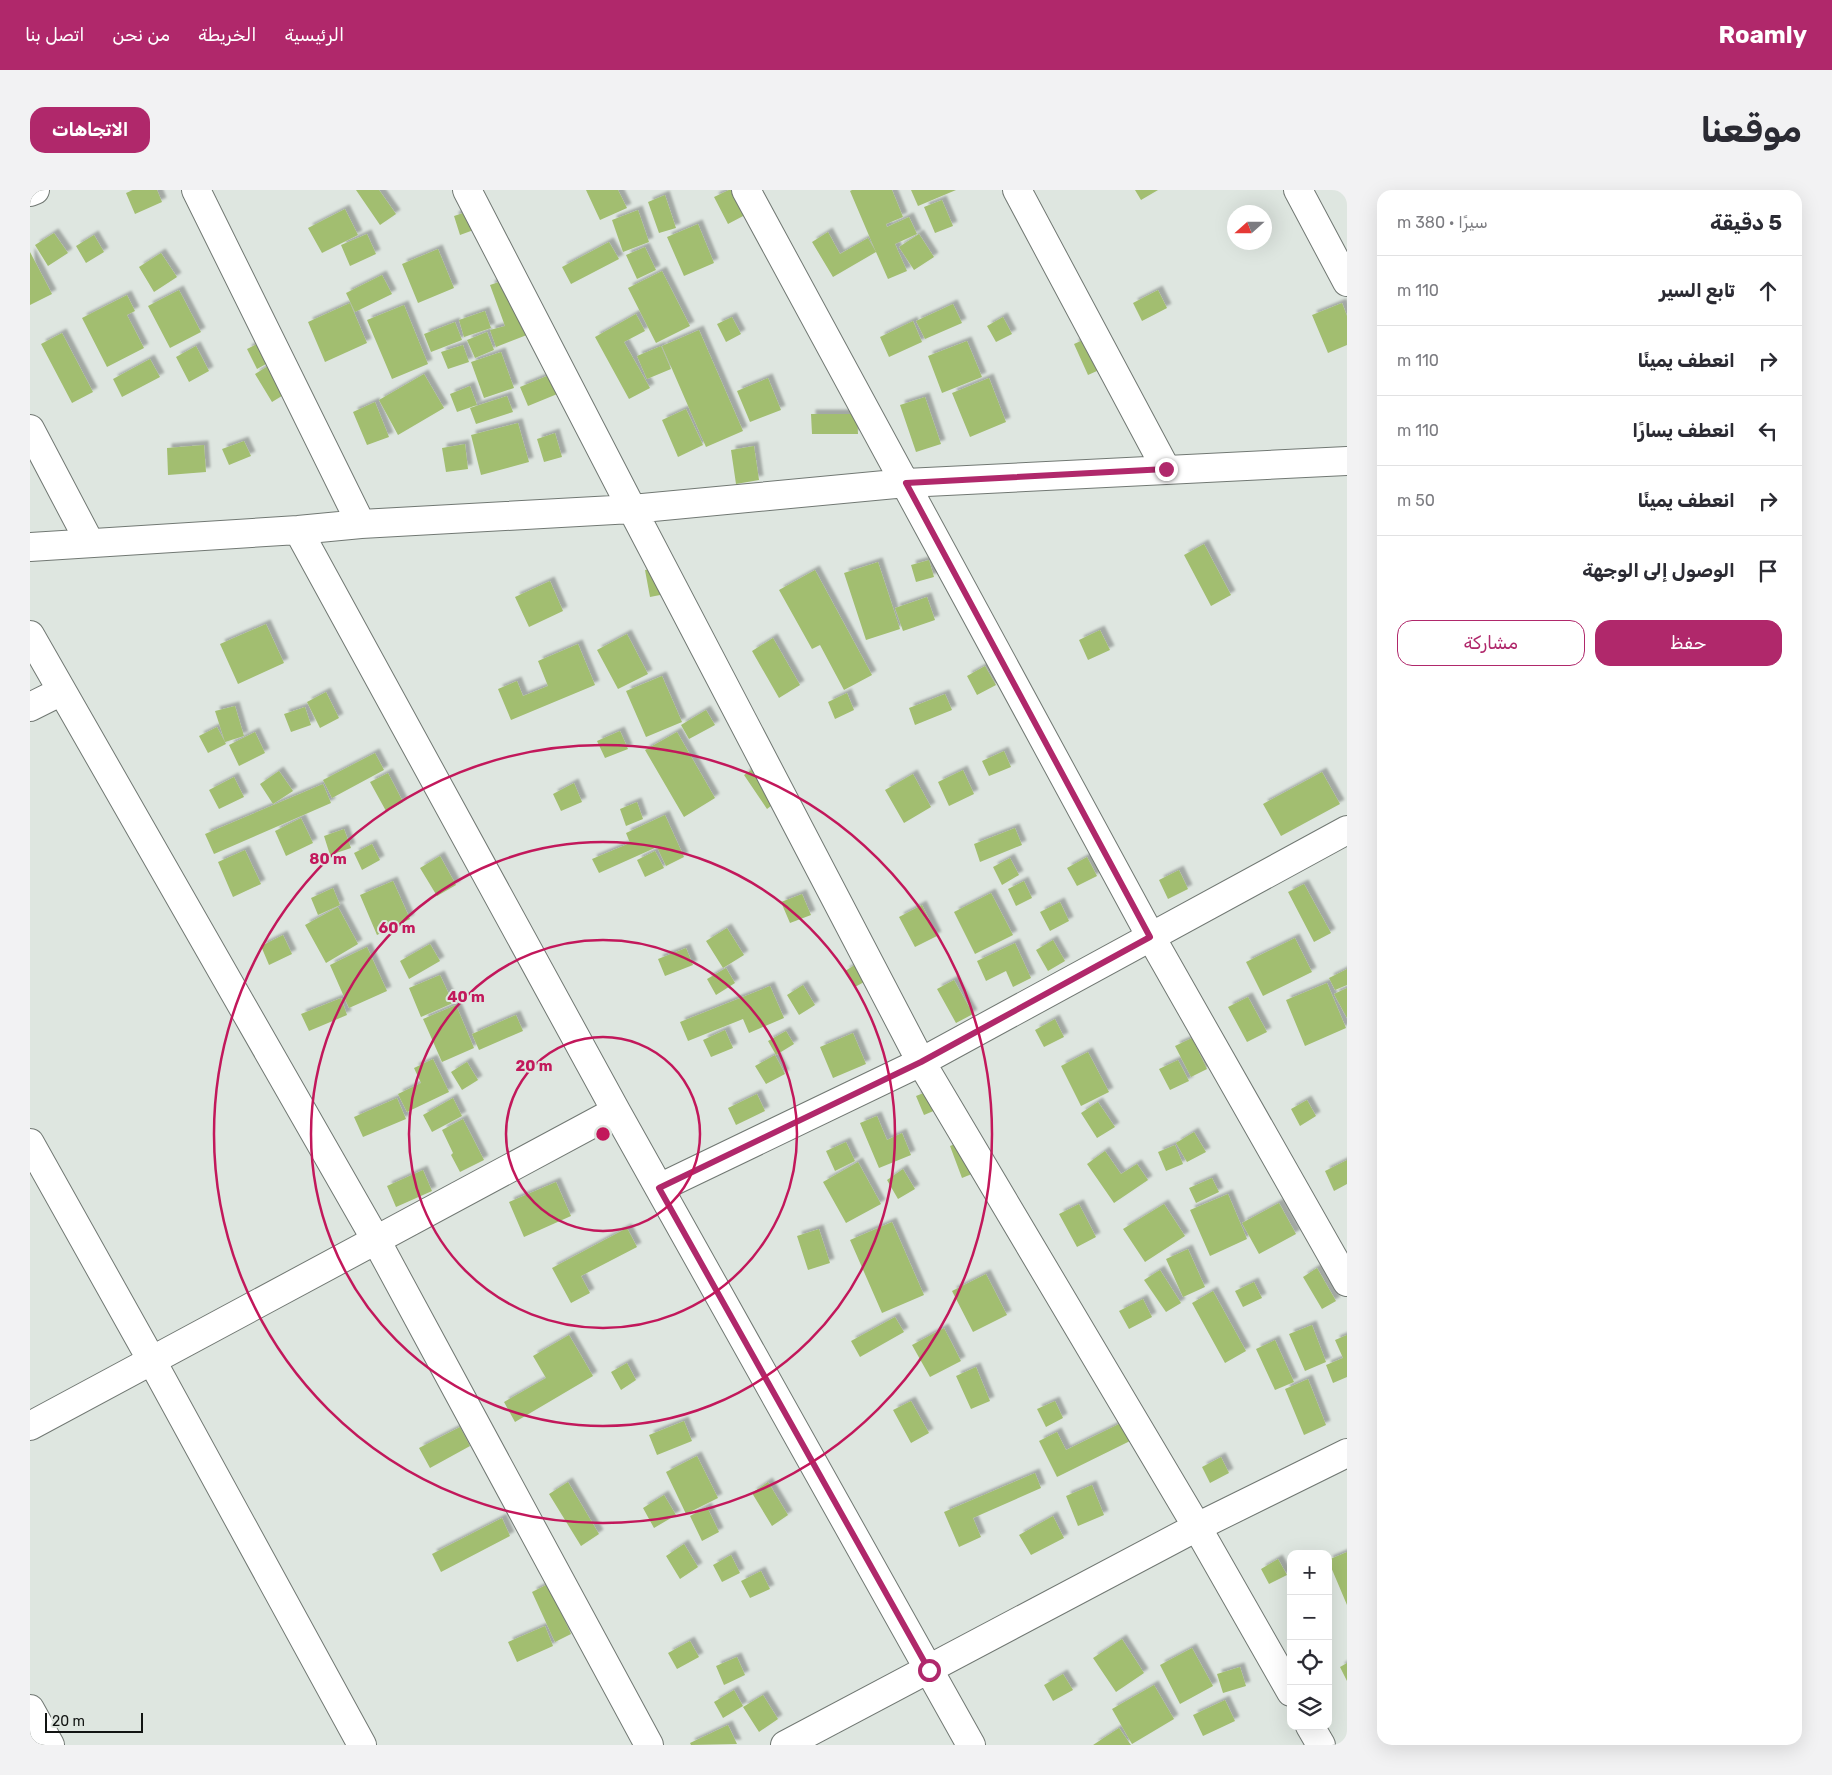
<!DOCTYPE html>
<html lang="ar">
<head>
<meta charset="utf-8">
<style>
  :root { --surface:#fff; --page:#f2f2f3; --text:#2b2b33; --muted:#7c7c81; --line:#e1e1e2; --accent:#b0286b }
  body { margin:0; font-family:Rubik,Cairo,sans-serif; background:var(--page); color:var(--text); direction:rtl }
  .controls { position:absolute; right:15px; bottom:15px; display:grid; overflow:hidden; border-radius:10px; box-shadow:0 5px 20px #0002 }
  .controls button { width:45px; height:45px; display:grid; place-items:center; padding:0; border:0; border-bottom:1px solid var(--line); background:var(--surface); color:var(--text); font:25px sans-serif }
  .compass { position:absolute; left:1197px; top:15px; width:45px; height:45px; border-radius:50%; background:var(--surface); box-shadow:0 5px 20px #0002; rotate:249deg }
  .scale { position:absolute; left:15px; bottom:12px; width:98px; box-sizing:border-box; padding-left:5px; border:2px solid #111412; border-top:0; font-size:14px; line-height:18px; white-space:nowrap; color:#111412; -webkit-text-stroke:4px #dee6e0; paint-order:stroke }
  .stop { position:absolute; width:15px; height:15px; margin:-11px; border:4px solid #b0286b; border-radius:50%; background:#fff }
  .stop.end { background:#b0286b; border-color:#fff; box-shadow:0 1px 5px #0008 }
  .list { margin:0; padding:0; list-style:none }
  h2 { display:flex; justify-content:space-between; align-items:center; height:65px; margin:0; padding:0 20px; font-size:21px }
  h2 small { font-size:16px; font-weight:400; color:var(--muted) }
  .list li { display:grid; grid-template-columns:32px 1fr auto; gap:15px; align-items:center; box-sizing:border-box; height:70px; padding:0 20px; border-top:1px solid var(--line) }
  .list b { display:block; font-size:19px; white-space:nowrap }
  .list em { font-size:16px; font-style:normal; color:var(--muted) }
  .actions { display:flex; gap:10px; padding:15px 20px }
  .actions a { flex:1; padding:11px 0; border:1px solid var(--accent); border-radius:15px; text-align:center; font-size:18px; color:var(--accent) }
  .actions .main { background:var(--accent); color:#fff }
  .icon { flex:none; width:28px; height:28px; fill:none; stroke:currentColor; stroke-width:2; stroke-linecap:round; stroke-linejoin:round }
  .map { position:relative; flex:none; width:1317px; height:1555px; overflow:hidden; direction:ltr; border-radius:15px }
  header { display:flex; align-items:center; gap:30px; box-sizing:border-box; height:70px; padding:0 25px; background:var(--accent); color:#fff }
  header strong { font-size:24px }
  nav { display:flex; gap:28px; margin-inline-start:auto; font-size:18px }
  .intro { display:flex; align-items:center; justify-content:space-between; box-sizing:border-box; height:120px; padding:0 30px }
  h1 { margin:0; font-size:35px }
  .button { padding:12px 22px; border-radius:15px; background:var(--accent); color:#fff; font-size:18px; font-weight:700 }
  main { display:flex; gap:30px; padding:0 30px }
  aside { flex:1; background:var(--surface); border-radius:15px; box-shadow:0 5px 20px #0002 }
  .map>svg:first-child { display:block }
  .building { fill:#a2be70; filter:url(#shadow) }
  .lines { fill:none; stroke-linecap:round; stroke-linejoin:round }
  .street-casing { stroke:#717873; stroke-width:30 }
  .street { stroke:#fff; stroke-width:28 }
  .route { stroke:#b0286b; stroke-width:6 }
  .ring { fill:none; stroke:#c2185b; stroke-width:2.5 }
  .centre { fill:#c2185b; stroke:#dee6e0; stroke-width:2.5 }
  .ring-label { font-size:15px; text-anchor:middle; font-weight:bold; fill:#c2185b; stroke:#dee6e0; stroke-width:4; stroke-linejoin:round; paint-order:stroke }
</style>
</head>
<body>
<header>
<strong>Roamly</strong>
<nav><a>الرئيسية</a><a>الخريطة</a><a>من نحن</a><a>اتصل بنا</a></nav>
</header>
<div class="intro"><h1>موقعنا</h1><a class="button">الاتجاهات</a></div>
<main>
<aside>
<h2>5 دقيقة<small>سيرًا · 380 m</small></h2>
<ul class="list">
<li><svg class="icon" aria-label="ahead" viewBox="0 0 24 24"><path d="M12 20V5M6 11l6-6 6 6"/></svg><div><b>تابع السير</b></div><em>110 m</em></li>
<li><svg class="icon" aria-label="right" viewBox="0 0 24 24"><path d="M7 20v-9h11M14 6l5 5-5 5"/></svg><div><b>انعطف يمينًا</b></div><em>110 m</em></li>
<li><svg class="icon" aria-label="left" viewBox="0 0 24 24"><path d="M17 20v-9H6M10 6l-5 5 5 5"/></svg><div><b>انعطف يسارًا</b></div><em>110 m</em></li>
<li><svg class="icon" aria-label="right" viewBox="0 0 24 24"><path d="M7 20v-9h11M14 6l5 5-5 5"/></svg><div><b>انعطف يمينًا</b></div><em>50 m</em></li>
<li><svg class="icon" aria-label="arrive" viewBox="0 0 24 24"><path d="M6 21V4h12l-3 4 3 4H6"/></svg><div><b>الوصول إلى الوجهة</b></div></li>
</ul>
<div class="actions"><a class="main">حفظ</a><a>مشاركة</a></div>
</aside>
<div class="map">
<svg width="1317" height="1555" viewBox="0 0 1317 1555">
  <defs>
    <filter id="shadow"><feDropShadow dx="4.5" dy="-4.5" stdDeviation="1" flood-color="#0004"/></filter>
  </defs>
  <rect width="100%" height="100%" fill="#dee6e0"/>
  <path class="building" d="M103,0H127L132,12L105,24L96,3Z
    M326,0H349L366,24L350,35Z
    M556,0H588L597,18L570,30Z
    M699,0H703L715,25L698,34L684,7Z
    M822,0H862L873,27L856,34L857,37L879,27L887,44L865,54L877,81L858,89L846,62L803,87L782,52L798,42L810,64L838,48L846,62L820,1Z
    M881,0H926L888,16Z
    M1105,0H1128L1111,10Z
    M635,5L646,38L629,43L618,12Z
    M912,10L923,36L905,43L894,17Z
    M315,19L328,45L292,63L278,38Z
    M442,20L449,38L430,45L424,26Z
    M608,20L619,52L593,62L582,30Z
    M668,34L684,73L654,86L637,47Z
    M24,43L38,63L18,76L5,55Z
    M337,44L346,64L320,76L311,55Z
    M889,44L904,67L884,80L869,57Z
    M64,45L74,62L56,73L46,56Z
    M579,52L589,69L541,94L532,77Z
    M615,57L626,80L607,89L596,65Z
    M408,59L424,98L388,113L372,74Z
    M0,62L22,104L0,115Z
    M131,63L147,87L124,102L109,77Z
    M632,81L660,136L626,153L598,98Z
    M352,85L362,104L325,122L316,103Z
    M481,88L502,143L466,157L460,140L475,136L460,95Z
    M149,100L171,142L140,158L118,116Z
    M1128,100L1137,118L1112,131L1103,113Z
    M97,105L105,121L97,125L114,158L77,177L52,128Z
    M320,113L337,153L295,172L278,132Z
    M1312,113L1317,126V155L1298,163L1282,125Z
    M923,114L932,133L895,149L886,131Z
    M374,115L398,174L362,189L337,130Z
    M455,121L461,138L434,147L429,130Z
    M606,124L615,141L594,152L620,198L599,209L565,147Z
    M702,127L711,144L696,152L687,134Z
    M973,127L982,144L966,152L957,136Z
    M883,131L892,152L859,167L850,147Z
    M425,132L432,150L401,162L394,144Z
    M669,140L713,241L676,257L632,156Z
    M457,142L464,160L445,168L437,150Z
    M32,143L63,202L42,213L11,154Z
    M1064,145L1078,176L1058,185L1044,154Z
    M235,150L245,169L227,179L217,159Z
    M937,151L952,187L912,203L898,166Z
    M433,155L439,172L418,179L411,162Z
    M166,156L179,181L159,192L146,167Z
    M631,156L641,179L617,189L607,166Z
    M471,162L484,198L454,208L441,172Z
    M120,169L130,187L92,207L83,189Z
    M243,173L260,201L242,212L225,184Z
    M529,181L537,200L498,216L490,197Z
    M394,184L414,218L368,245L349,210Z
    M738,188L751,220L720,232L707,201Z
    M959,188L976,232L940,247L922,203Z
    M440,196L447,215L427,222L420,204Z
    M477,206L483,222L446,234L440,218Z
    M895,207L911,254L886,262L870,215Z
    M345,212L359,247L337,255L323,222Z
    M656,219L673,255L648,267L632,230Z
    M781,224H827L828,244H782Z
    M488,233L499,272L451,285L441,245Z
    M525,243L532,267L514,272L507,249Z
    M214,251L221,266L199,275L192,259Z
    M435,254L438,279L416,282L412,258Z
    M174,255L176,282L138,285L137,258Z
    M724,256L729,290L706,294L701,260Z
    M1174,354L1201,405L1181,416L1154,365Z
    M899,370L904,387L886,392L881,375Z
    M848,372L870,439L836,450L814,383Z
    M635,377L640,403L620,407L615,380Z
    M785,380L842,485L814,500L790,455L782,459L749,400Z
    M520,391L533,421L499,437L485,407Z
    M897,407L905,430L873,441L865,418Z
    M236,434L254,473L208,494L190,454Z
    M1070,440L1080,460L1058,470L1049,450Z
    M597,444L618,484L588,499L567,460Z
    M743,448L770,495L749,508L722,461Z
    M548,454L565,495L481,530L468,499L487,491L493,506L518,496L508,471Z
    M955,476L966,495L947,505L937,486Z
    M632,486L652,532L616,547L596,501Z
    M296,502L309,528L290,538L277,512Z
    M817,503L824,520L805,529L798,512Z
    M915,504L922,520L885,535L879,518Z
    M205,516L214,546L195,552L185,521Z
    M275,517L281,535L261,542L254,524Z
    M676,520L685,535L659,549L651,535Z
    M187,537L196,554L178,563L169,546Z
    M590,541L598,559L575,568L567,551Z
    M225,542L235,563L209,576L199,555Z
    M647,542L685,608L654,627L615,560Z
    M974,561L981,577L959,586L952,571Z
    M345,563L354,580L302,608L293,590Z
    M730,574L753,607L737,619L714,585Z
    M933,580L944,604L919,616L908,592Z
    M249,581L263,601L243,614L230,594Z
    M1292,582L1310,614L1251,646L1233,614Z
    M358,583L373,612L356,621L340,592Z
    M883,584L901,617L874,633L855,600Z
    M204,587L214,607L189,619L179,600Z
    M544,593L552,612L531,621L523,604Z
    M293,594L301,613L184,664L175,644Z
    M607,612L613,629L596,636L590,619Z
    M635,625L654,667L636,676L627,657L569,683L562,669L600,653L596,643Z
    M271,628L283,653L256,666L245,641Z
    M985,638L992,655L950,672L944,654Z
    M314,639L321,658L300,665L294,646Z
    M342,654L350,670L332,680L324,663Z
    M215,660L231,694L203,707L188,672Z
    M625,661L634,678L615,687L607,670Z
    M410,666L426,695L407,706L390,678Z
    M1057,667L1067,686L1047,696L1037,678Z
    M980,668L989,685L972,695L963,677Z
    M1149,680L1158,699L1138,709L1129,690Z
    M363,691L380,729L347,745L330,705Z
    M994,691L1002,708L986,716L978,699Z
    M1274,694L1301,743L1284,752L1258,702Z
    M303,698L310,715L288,725L281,708Z
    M961,703L983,745L945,764L924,722Z
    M772,704L781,725L760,733L751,712Z
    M1030,712L1039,731L1020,741L1010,722Z
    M892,715L907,746L885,757L869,727Z
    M308,717L328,754L296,773L275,735Z
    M697,738L714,765L693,778L676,751Z
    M253,745L262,764L239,775L231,756Z
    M1265,748L1282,782L1233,806L1216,772Z
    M1023,750L1035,771L1018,781L1006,760Z
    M985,753L1001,788L983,797L976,781L956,791L947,771Z
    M400,754L410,771L379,789L370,771Z
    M337,757L357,801L319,818L300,775Z
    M656,758L663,775L635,786L628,769Z
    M833,770L843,787L825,797L815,781Z
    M696,778L705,793L686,805L677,789Z
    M1317,779V795L1305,800L1299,788Z
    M410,785L423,813L391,827L379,798Z
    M924,790L943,824L926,833L907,799Z
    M1297,793L1316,838L1275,856L1256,810Z
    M773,795L785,815L769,825L757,805Z
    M740,796L754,828L719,843L713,829L658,851L650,832Z
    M1317,798V828L1304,804Z
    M1218,807L1237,842L1217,852L1198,817Z
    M311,808L317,825L279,841L271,824Z
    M426,815L444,858L412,872L393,829Z
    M486,825L493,841L449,860L442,844Z
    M1025,829L1034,847L1014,857L1005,840Z
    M695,840L703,858L681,867L673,850Z
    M756,841L764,854L746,865L738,851Z
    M823,843L836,874L803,888L790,857Z
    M1162,848L1177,879L1161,887L1145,856Z
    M1058,862L1079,902L1051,916L1031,876Z
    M745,865L755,884L736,894L725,876Z
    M403,869L419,902L377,922L368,904L391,893L384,878Z
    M1148,870L1159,891L1140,900L1129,879Z
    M437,872L448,890L432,900L421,882Z
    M906,898L913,917L894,925L886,906Z
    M727,904L735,921L706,935L698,918Z
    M367,908L376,929L333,947L324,927Z
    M423,908L432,926L402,942L393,925Z
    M1277,910L1286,926L1270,936L1261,919Z
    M1068,912L1085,937L1067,948L1051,923Z
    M847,926L857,950L872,943L881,965L849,978L830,933Z
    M433,929L454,970L430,982L421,965L423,963L412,940Z
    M1164,942L1176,962L1157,972L1146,953Z
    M937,949L949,981L932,988L920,956Z
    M816,952L825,971L805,981L796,961Z
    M1145,955L1153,974L1136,981L1128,962Z
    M1075,961L1091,984L1107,974L1118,990L1084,1013L1057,974Z
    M1317,970V994L1304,1001L1295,981Z
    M828,972L851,1014L816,1033L793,992Z
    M873,979L885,999L868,1009L857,990Z
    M393,980L402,1001L366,1017L357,996Z
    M1182,988L1189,1002L1166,1013L1159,998Z
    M526,992L541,1026L494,1047L479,1012Z
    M1198,1004L1217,1049L1180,1066L1160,1020Z
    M1249,1013L1266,1044L1229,1064L1212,1033Z
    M1049,1014L1066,1047L1047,1057L1029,1024Z
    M1134,1014L1155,1046L1115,1072L1093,1039Z
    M862,1032L894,1105L852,1123L820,1050Z
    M597,1038L607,1057L551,1086L560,1103L541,1113L522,1078Z
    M789,1039L800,1073L778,1080L767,1046Z
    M1158,1059L1175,1097L1153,1107L1136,1069Z
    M1287,1078L1306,1111L1292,1119L1273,1087Z
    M1130,1080L1151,1113L1136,1122L1114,1090Z
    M956,1084L977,1125L943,1142L922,1101Z
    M1224,1092L1232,1108L1213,1117L1205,1101Z
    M1183,1101L1216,1161L1195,1173L1162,1113Z
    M1113,1109L1122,1127L1099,1139L1089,1121Z
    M865,1127L874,1142L830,1167L821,1151Z
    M1282,1135L1296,1172L1275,1181L1259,1144Z
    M914,1138L931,1171L900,1187L882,1155Z
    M539,1145L563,1186L485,1232L474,1212L516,1188L503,1166Z
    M1317,1145V1187L1303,1193L1296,1175L1313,1168L1305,1150Z
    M1245,1150L1264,1192L1245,1200L1226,1159Z
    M597,1173L606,1190L591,1200L581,1182Z
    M946,1177L960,1211L941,1219L926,1186Z
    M1278,1189L1296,1235L1274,1245L1255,1199Z
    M881,1211L899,1243L881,1253L863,1220Z
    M1025,1211L1033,1228L1016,1237L1007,1219Z
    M654,1231L662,1251L627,1265L619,1245Z
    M1091,1233L1100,1251L1027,1287L1009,1251L1027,1242L1036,1260Z
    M430,1237L440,1256L400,1278L389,1258Z
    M667,1266L688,1308L656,1324L636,1282Z
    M1191,1267L1199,1283L1180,1293L1172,1277Z
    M1005,1283L1011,1298L943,1328L951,1347L929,1357L914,1322Z
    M538,1292L569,1344L551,1356L519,1304Z
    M738,1292L758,1325L742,1336L722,1303Z
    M1062,1295L1074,1325L1048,1336L1036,1306Z
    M634,1305L646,1325L624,1338L613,1318Z
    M677,1317L689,1342L672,1351L660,1326Z
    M1023,1326L1034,1348L1001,1365L989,1345Z
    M472,1328L480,1346L411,1382L402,1364Z
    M654,1354L668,1377L650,1389L636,1366Z
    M1317,1362V1415L1298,1370Z
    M701,1365L710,1383L692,1392L683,1375Z
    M1248,1369L1257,1385L1239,1394L1231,1379Z
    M731,1381L740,1399L720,1408L711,1391Z
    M518,1394L541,1444L525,1452L502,1402Z
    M515,1436L523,1456L487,1472L478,1452Z
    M1092,1449L1114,1483L1086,1502L1063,1468Z
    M660,1451L669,1467L647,1479L638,1463Z
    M1162,1458L1183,1496L1150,1514L1130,1475Z
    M707,1467L715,1485L694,1495L686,1476Z
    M1317,1473V1491L1310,1477Z
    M1210,1477L1216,1496L1193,1503L1187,1484Z
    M1033,1484L1043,1500L1023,1511L1014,1495Z
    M1124,1495L1144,1529L1102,1554L1082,1519Z
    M704,1500L713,1516L693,1528L684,1512Z
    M733,1505L748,1529L729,1542L713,1517Z
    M1195,1510L1205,1531L1173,1546L1163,1525Z
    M698,1535L707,1554L661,1555L660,1553Z
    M1089,1538L1101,1555H1063Z"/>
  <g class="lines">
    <g class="street-casing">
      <path id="street" d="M166,0L331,334
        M437,0L602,319L891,872L1167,1337L1261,1502
        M716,0L1121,747L1317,1092
        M987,0L1136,279
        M1268,0L1317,92
        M0,2L5,0
        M0,239L60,353
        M268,340L586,921L941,1555
        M0,357L268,340L331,334L602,319L876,293L1317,271
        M0,445L346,1050L619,1555
        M0,517L32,501
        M0,953L122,1171L332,1555
        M629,998L891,872L1317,640
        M0,1236L586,921
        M0,1519L20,1555
        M1280,1536L1291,1555
        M755,1555L1167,1337L1317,1263"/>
    </g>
    <use href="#street" class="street"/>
  </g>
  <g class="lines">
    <path class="route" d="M899,1480L629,998L891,872L1120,747L876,293L1136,279"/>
  </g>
  <g class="ring">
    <circle cx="573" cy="944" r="97"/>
    <circle cx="573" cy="944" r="194"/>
    <circle cx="573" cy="944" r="292"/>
    <circle cx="573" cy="944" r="389"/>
  </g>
  <circle cx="573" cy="944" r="8" class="centre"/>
  <g class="ring-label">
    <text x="298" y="674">80 m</text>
    <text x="367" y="743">60 m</text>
    <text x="436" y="812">40 m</text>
    <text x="504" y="881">20 m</text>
  </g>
</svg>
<div class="controls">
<button>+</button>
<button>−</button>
<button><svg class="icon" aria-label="locate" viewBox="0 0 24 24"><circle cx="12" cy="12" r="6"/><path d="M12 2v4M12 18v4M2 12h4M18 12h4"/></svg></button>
<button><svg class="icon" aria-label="layers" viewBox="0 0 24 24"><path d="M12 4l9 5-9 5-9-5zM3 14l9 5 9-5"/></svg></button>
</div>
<svg class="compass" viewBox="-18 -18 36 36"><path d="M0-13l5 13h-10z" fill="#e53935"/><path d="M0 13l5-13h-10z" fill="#7c7c81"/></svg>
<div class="scale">20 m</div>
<div class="stop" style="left:899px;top:1480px"></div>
<div class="stop end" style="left:1136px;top:279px"></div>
</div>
</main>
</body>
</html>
